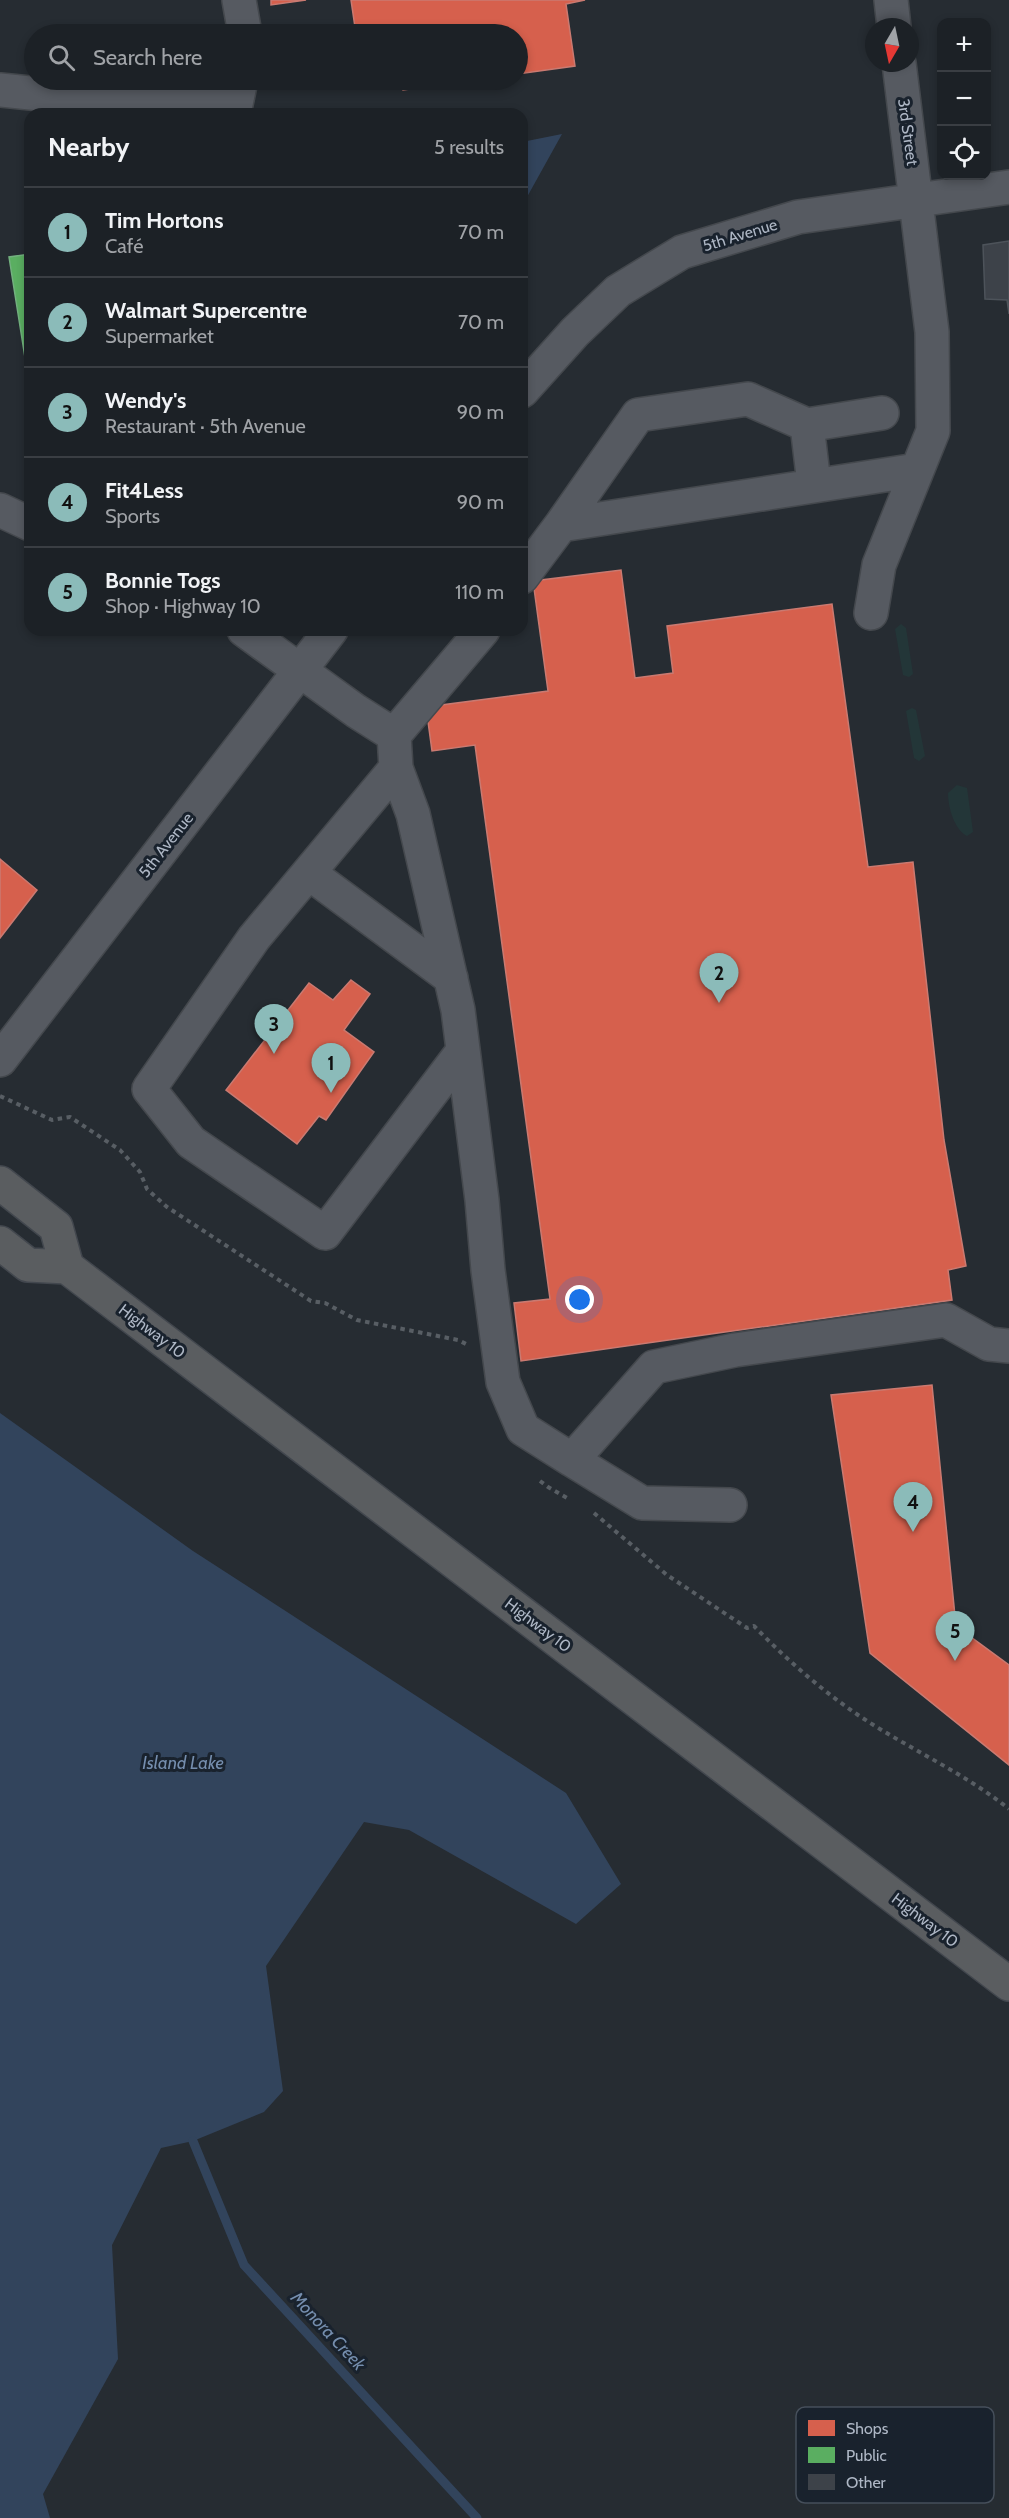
<!DOCTYPE html>
<html lang="en">
<head>
<meta charset="utf-8">
<style>
  :root { --surface:#1c2126; --page:#292e32; --text:#f1f3f6; --muted:#a0a3a7; --line:#3a3e43; --accent:#8bbbb9 }
  body { margin:0; font-family:Cabin,sans-serif; background:var(--page); color:var(--text) }
  .controls { position:absolute; right:18px; top:18px; display:grid; overflow:hidden; border-radius:12px; box-shadow:0 3px 9px #0003 }
  .controls button { width:54px; height:54px; display:grid; place-items:center; padding:0; border:0; border-bottom:2px solid var(--line); background:var(--surface); color:var(--text); font:30px sans-serif }
  .compass { position:absolute; left:865px; top:18px; width:54px; height:54px; border-radius:50%; background:var(--surface); box-shadow:0 3px 9px #0003; rotate:189deg }
  .you { position:absolute; left:580px; top:1300px; width:21px; height:21px; margin:-15px; border:4px solid #fff; border-radius:50%; background:#1a73e8; box-shadow:0 0 0 9px #1a73e833 }
  .badge { display:grid; place-items:center; width:39px; height:39px; border-radius:50%; background:var(--accent); color:#111; font-size:20px; font-weight:700 }
  .pin { position:absolute; translate:-50% -50px; filter:drop-shadow(0 2px 3px #0008) }
  .pin::after { content:''; position:absolute; top:32px; width:21px; height:18px; background:inherit; clip-path:polygon(0 0,100% 0,50% 100%) }
  .list { margin:0; padding:0; list-style:none }
  h2 { display:flex; justify-content:space-between; align-items:center; height:78px; margin:0; padding:0 24px; font-size:26px }
  h2 small { font-size:20px; font-weight:400; color:var(--muted) }
  .list li { display:grid; grid-template-columns:39px 1fr auto; gap:18px; align-items:center; box-sizing:border-box; height:90px; padding:0 24px; border-top:2px solid var(--line) }
  .list b { display:block; font-size:22px; white-space:nowrap }
  .list p { margin:0; font-size:20px; white-space:nowrap; color:var(--muted) }
  .list em { font-size:20px; font-style:normal; color:var(--muted) }
  .icon { flex:none; width:33px; height:33px; fill:none; stroke:currentColor; stroke-width:2; stroke-linecap:round; stroke-linejoin:round }
  .map { position:relative; flex:none; width:1009px; height:2518px; overflow:hidden }
  .search { position:absolute; background:var(--surface); box-shadow:0 3px 9px #0003; left:24px; top:24px; width:504px; height:66px; display:flex; align-items:center; gap:15px; box-sizing:border-box; padding:0 21px; border-radius:33px; color:var(--muted); font-size:22px }
  .panel { position:absolute; background:var(--surface); box-shadow:0 3px 9px #0003; left:24px; top:108px; width:504px; height:528px; border-radius:18px }
  .map>svg:first-child { display:block }
  .green { fill:#233638 }
  .water { fill:#32445c }
  .shops { fill:#d6604d; stroke:#ca7a71; stroke-width:1.5 }
  .public { fill:#5aae61; stroke:#73b17f; stroke-width:1.5 }
  .lines { fill:none; stroke-linecap:round; stroke-linejoin:round }
  .stream { stroke:#32445c; stroke-width:9 }
  .building { fill:#3d4249; stroke:#4d535a; stroke-width:1.5 }
  .minor-casing { stroke:#44484d; stroke-width:36 }
  .highway-casing { stroke:#42474e; stroke-width:36 }
  .path { stroke:#585e64; stroke-width:4; stroke-dasharray:4.5 4.5; stroke-linecap:butt }
  .minor { stroke:#565a61; stroke-width:33 }
  .highway { stroke:#5a5d60; stroke-width:33 }
  .labels { text-anchor:middle; dominant-baseline:central; stroke-width:6; stroke-linejoin:round; paint-order:stroke }
  .street-label { font-size:16px; fill:#aeb7c5; stroke:#19222d }
  .water-label { font-size:18px; font-style:italic; fill:#758eae; stroke:#19222d }
  .key { fill:#19222d; stroke:#464f5b; stroke-width:1.5 }
  .key-label { font-size:16px; fill:#aeb7c5 }
</style>
</head>
<body>
<div class="map">
<svg width="1009" height="2518" viewBox="0 0 1009 2518">
  <rect width="100%" height="100%" fill="#262c32"/>
  <path class="green" d="M901,624L906,628L913,674L909,677L903,675L895,629Z
    M912,708L916,710L925,756L919,761L914,758L906,711Z
    M957,785L967,788L973,832L967,836C954,829 948,807 948,793Z"/>
  <path class="water" d="M562,134L522,206V142Z
    M0,1413L193,1551L566,1793L621,1884L576,1924L409,1830L364,1822L266,1966L283,2091L264,2112L193,2141L161,2148L112,2245L118,2359L43,2494L50,2518H0Z"/>
  <path class="shops" d="M271,0H306L271,5Z
    M351,0H585L566,4L575,66L518,74V34H356Z
    M401,80H478L403,90Z
    M621,570L635,678L673,673L667,626L832,604L868,867L913,862L944,1140L966,1266L948,1270L952,1300L521,1361L514,1303L550,1299L475,745L432,751L426,707L548,691L533,581Z
    M0,859L37,890L0,938Z
    M351,980L370,994L344,1030L374,1052L326,1120L319,1116L297,1144L226,1090L309,983L333,1000Z
    M932,1385L956,1626L1009,1665V1765L870,1653L831,1395Z"/>
  <path class="public" d="M30,254V389L9,257Z"/>
  <g class="lines">
    <path class="stream" d="M193,2141L244,2265L477,2518"/>
  </g>
  <path class="building" d="M1009,241V314L1007,300L985,299L983,245Z"/>
  <g class="lines">
    <g class="minor-casing">
      <path id="minor" d="M239,0L245,34
        M891,0L894,27
        M0,90L89,99L236,104L241,80
        M522,391L575,332L618,291L682,252L798,217L1009,187
        M882,413L807,425L748,399L638,415L561,525L917,470
        M807,425L814,484
        M0,510L30,524
        M522,577L561,525
        M871,613L879,565L933,431L932,332L899,63
        M244,630L356,711L394,735L396,768L413,814L458,1010L482,1200L488,1270L503,1382L523,1429L572,1460L654,1367L735,1350L946,1320L989,1344L1009,1346
        M394,735L483,630
        M396,768L254,938L149,1089L191,1142L325,1233L463,1051
        M309,873L451,978
        M0,1060L331,630
        M572,1460L642,1503L730,1505"/>
    </g>
    <g class="highway-casing">
      <path id="highway" d="M0,1183L56,1227L67,1267
        M0,1243L28,1265L67,1267L1009,1984"/>
    </g>
    <path class="path" d="M0,1096L52,1120L70,1117L120,1150L140,1172L147,1189L167,1207L311,1301L325,1303L357,1320L458,1340L466,1344
      M540,1481L548,1487L569,1499
      M594,1513L667,1575L747,1628L754,1626C786,1659 820,1689 858,1715C907,1748 963,1772 1009,1809"/>
    <use href="#minor" class="minor"/>
    <use href="#highway" class="highway"/>
  </g>
  <g class="labels">
    <g class="street-label">
      <text transform="translate(908 132) rotate(82)">3rd Street</text>
      <text transform="translate(740 235) rotate(-17)">5th Avenue</text>
      <text transform="translate(166 845) rotate(-52)">5th Avenue</text>
      <text transform="translate(152 1331) rotate(37)">Highway 10</text>
      <text transform="translate(538 1625) rotate(37)">Highway 10</text>
      <text transform="translate(925 1920) rotate(37)">Highway 10</text>
    </g>
    <g class="water-label">
      <text x="183" y="1763">Island Lake</text>
      <text transform="translate(328 2331) rotate(47)">Monora Creek</text>
    </g>
  </g>
  <rect x="796" y="2407" width="198" height="96" rx="9" class="key"/>
  <rect x="808" y="2420" width="27" height="16" fill="#d6604d"/>
  <rect x="808" y="2447" width="27" height="16" fill="#5aae61"/>
  <rect x="808" y="2474" width="27" height="16" fill="#3d4249"/>
  <g class="key-label">
    <text x="846" y="2434">Shops</text>
    <text x="846" y="2461">Public</text>
    <text x="846" y="2488">Other</text>
  </g>
</svg>
<div class="controls">
<button>+</button>
<button>−</button>
<button><svg class="icon" aria-label="locate" viewBox="0 0 24 24"><circle cx="12" cy="12" r="6"/><path d="M12 2v4M12 18v4M2 12h4M18 12h4"/></svg></button>
</div>
<svg class="compass" viewBox="-18 -18 36 36"><path d="M0-13l5 13h-10z" fill="#e53935"/><path d="M0 13l5-13h-10z" fill="#a0a3a7"/></svg>
<div class="you"></div>
<div class="pin badge" style="left:331px;top:1093px">1</div>
<div class="pin badge" style="left:719px;top:1003px">2</div>
<div class="pin badge" style="left:274px;top:1054px">3</div>
<div class="pin badge" style="left:913px;top:1532px">4</div>
<div class="pin badge" style="left:955px;top:1661px">5</div>
<div class="search"><svg class="icon" aria-label="search" viewBox="0 0 24 24"><circle cx="10" cy="10" r="6"/><path d="M15 15l6 6"/></svg>Search here</div>
<section class="panel">
<h2>Nearby<small>5 results</small></h2>
<ul class="list">
<li><span class="badge">1</span><div><b>Tim Hortons</b><p>Café</p></div><em>70 m</em></li>
<li><span class="badge">2</span><div><b>Walmart Supercentre</b><p>Supermarket</p></div><em>70 m</em></li>
<li><span class="badge">3</span><div><b>Wendy's</b><p>Restaurant · 5th Avenue</p></div><em>90 m</em></li>
<li><span class="badge">4</span><div><b>Fit4Less</b><p>Sports</p></div><em>90 m</em></li>
<li><span class="badge">5</span><div><b>Bonnie Togs</b><p>Shop · Highway 10</p></div><em>110 m</em></li>
</ul>
</section>
</div>
</body>
</html>
